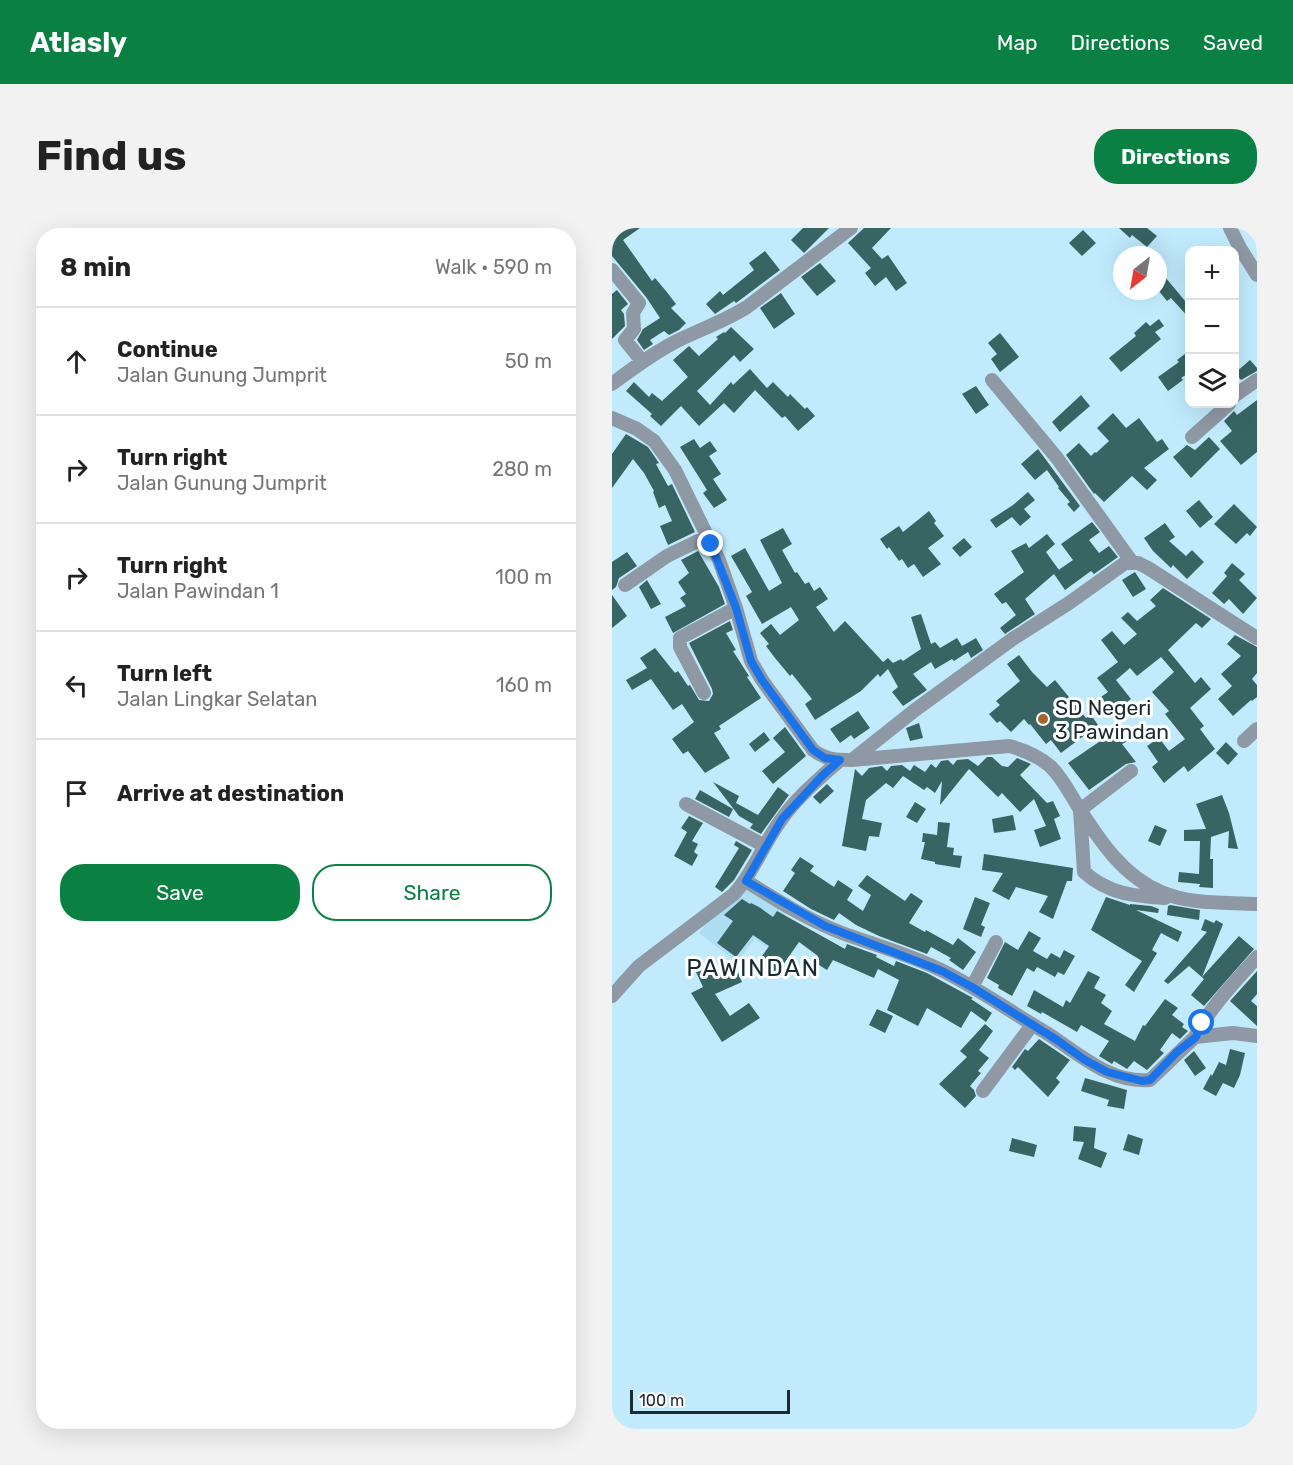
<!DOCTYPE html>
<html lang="en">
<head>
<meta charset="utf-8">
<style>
  :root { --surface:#fff; --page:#f2f2f2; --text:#222; --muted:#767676; --line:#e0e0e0; --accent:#0b8043 }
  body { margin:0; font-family:Rubik,sans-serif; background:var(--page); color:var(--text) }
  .controls { position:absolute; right:18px; top:18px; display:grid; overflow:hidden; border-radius:12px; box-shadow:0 6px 24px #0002 }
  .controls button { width:54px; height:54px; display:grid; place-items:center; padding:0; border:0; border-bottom:2px solid var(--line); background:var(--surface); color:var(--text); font:30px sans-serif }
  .compass { position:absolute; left:501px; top:18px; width:54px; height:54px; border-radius:50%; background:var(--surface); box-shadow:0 6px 24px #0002; rotate:211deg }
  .scale { position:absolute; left:18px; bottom:15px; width:160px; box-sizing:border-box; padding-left:6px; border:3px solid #1a2a30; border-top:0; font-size:16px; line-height:21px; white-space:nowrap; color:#1a2a30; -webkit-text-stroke:4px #fff; paint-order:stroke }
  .stop { position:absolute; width:18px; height:18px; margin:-14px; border:4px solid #1a73e8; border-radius:50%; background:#fff }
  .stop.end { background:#1a73e8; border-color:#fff; box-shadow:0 2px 6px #0008 }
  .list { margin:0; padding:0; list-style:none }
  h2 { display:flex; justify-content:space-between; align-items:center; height:78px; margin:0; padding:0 24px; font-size:26px }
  h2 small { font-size:20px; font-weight:400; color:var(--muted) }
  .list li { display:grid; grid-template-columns:39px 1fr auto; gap:18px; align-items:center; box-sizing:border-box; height:108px; padding:0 24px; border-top:2px solid var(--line) }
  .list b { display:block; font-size:22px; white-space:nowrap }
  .list p { margin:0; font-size:20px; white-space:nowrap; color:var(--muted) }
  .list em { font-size:20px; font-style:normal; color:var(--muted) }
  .actions { display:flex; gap:12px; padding:18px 24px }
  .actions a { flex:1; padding:14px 0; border:2px solid var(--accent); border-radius:24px; text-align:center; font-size:21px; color:var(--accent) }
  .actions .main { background:var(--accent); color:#fff }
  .icon { flex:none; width:33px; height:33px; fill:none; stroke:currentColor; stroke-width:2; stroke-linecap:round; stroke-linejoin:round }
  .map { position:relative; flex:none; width:645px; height:1201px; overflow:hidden; border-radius:24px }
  header { display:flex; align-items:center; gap:36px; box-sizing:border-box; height:84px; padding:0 30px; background:var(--accent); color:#fff }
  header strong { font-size:28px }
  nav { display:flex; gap:33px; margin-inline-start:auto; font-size:21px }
  .intro { display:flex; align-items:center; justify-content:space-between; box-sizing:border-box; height:144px; padding:0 36px }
  h1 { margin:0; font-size:42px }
  .button { padding:15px 27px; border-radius:24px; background:var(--accent); color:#fff; font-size:21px; font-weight:700 }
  main { display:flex; gap:36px; padding:0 36px }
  aside { flex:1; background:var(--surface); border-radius:24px; box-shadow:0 6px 24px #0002 }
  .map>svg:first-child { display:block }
  .built { fill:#addef3 }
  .building { fill:#386463 }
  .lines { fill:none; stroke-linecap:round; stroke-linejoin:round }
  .minor { stroke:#8f98a5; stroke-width:14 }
  .route { stroke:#1a73e8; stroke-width:8 }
  .poi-dot { fill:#a4672b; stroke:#fff; stroke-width:2 }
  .labels { text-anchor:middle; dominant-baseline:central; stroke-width:6; stroke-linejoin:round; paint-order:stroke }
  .poi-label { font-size:21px; fill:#1a2a30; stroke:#fff; text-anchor:start }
  .quarter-label { font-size:24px; letter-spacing:1.5px; fill:#1a2a30; stroke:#fff }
</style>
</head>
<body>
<header>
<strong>Atlasly</strong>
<nav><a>Map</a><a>Directions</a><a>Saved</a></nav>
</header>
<div class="intro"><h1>Find us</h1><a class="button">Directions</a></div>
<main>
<aside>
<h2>8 min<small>Walk · 590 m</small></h2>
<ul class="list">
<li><svg class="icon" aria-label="ahead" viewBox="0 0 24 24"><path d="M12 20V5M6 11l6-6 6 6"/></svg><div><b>Continue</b><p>Jalan Gunung Jumprit</p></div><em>50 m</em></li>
<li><svg class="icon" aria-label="right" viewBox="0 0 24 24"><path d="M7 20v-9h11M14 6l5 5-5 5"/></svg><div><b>Turn right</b><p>Jalan Gunung Jumprit</p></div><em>280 m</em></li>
<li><svg class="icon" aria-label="right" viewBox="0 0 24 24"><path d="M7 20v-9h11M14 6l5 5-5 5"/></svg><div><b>Turn right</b><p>Jalan Pawindan 1</p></div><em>100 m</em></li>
<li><svg class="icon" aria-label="left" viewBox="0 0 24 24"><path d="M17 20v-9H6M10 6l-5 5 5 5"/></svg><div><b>Turn left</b><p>Jalan Lingkar Selatan</p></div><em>160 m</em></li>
<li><svg class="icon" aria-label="arrive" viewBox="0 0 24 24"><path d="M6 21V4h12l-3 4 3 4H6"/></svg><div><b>Arrive at destination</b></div></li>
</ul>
<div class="actions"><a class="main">Save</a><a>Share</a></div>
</aside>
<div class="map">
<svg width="645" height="1201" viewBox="0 0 645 1201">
  <rect width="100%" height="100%" fill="#c1ebfd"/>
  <path class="built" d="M134,660L177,681L154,719L143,711L125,734L87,705L108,677Z"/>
  <path class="building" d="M13,0H28L11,12L40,53L43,50L54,63L64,76L59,80L74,95L67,102L57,107L52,103L38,112L41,116L32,122L25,112L31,101L48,90L34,69L0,28V11Z
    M191,0H217L192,25L179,12Z
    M252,0H279L260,20L270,31L276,27L295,55L284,63L274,49L263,58L253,45L259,40L236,15Z
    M507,0H535L545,8L535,19L520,7L518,10Z
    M471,2L484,15L470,28L457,15Z
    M153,23L168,42L124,75L122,73L103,86L94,76L108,63L111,67L142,42L137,35Z
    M208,35L224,53L205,68L189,49Z
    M553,49L574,74L578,71V91L559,70L555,73L546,62V55Z
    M5,62L16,76L9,82L12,86L13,98L0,111V66Z
    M169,65L183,86L162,101L148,80Z
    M547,91L552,98L543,104L549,111L509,144L497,130L524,108L522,105L534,94L538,98Z
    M119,99L142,121L128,134L122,127L85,163L98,177L119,154L121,157L138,141L155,160L161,154L176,169L178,166L193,181L195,179L203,188L186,203L173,188L170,190L143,162L122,185L112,175L87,198L69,178L49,198L38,188L40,186L14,163L22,154L37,169L40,165L50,173L76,149L61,132L77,118L87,128L106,111L104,109L112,104L113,105Z
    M388,105L407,129L388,144L379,131L385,126L376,115Z
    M578,122V144L569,150L571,152L556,163L546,149L567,134L565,132Z
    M638,132L645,140V143L629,152L623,145Z
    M364,158L377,177L364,186L350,166Z
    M469,167L478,178L448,204L440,194Z
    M645,172V224L629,237L608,213L620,203L612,193L622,183L625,187Z
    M501,185L514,200L527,190L545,214L550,211L557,221L532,240L545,252L535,262L520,248L492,274L483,265L482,266L454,227L467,215L479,228L483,224L484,225L497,213L485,200Z
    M14,206L36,219L47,235L44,236L56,258L60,256L83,304L56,317L48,298L60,293L53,277L47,280L41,264L42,263L32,245L21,231L0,260V226Z
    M597,209L608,221L579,250L561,229L575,217L583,222Z
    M82,211L88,220L98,213L105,223L97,228L109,246L101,251L115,272L102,280L91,265L95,262L68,219Z
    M426,221L468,278L462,284L455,276L458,274L446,260L447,259L435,242L423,252L409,236Z
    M416,264L423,272L412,281L419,289L408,298L400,289L384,300L378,292L401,277Z
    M587,272L601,289L588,300L574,283Z
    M622,276L645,299L638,308L635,305L624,316L602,296Z
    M317,283L324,293L322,295L332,308L316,320L329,336L311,349L302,336L296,340L290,331L287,333L277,319L275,321L268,311L287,298L291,304Z
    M480,294L488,304L477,312L487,325L497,318L506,329L482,346L479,343L453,362L442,346L413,371L423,386L393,406L388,400L404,387L394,374L390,376L382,366L412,344L399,323L414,315L417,320L435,306L443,316L434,324L447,342L445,343L461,332L449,316Z
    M553,295L563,309L557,313L574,328L580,322L592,334L575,351L561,337L559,340L541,323L532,310Z
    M171,300L180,316L170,322L183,345L185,344L193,356L197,354L202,363L208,359L216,371L204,379L222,404L233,393L271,434L276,430L281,435L289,431L291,433L309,421L299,389L309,386L319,416L323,414L328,420L345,410L350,418L364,410L371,422L359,430L356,424L342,433L340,431L323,441L319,434L301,446L315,462L291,478L280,464L286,459L276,441L268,449L266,446L249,463L203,492L193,476L200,471L180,446L178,448L163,430L154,418L157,416L148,405L159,396L168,407L187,392L179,379L150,396L134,368L140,364L119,328L133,320L157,363L170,355L148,312Z
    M352,310L360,319L348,329L340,320Z
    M86,323L107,359L113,376L61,405L53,389L74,378L68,370L74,366L66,354L77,345L69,332Z
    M15,324L25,338L7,350L4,359L0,362V334Z
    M620,335L633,346L627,352L645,370L631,386L617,371L612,376L600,365L615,348L612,345Z
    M523,344L534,361L521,369L510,352Z
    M35,352L49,376L39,381L27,359Z
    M551,360L599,391L590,400L584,395L556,422L583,455L589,449L599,461L578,480L592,498L588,501L603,521L576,544L572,538L552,555L540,539L546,534L535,518L547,510L557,523L573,511L553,486L557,483L540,464L562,444L549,429L525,448L518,440L504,452L519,471L501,485L489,469L496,464L485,450L506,434L489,412L500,403L512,417L525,406L509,390L516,384L525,393L544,378L538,372Z
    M0,367L15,388L0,400Z
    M118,393L121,402L114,405L124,422L121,423L137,448L135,449L149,470L107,498L109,501L102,505L118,530L93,545L76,523L71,526L60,511L82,494L70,476L61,482L39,451L20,462L14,452L35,440L28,430L43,420L63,445L66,443L76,458L78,457L87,472L97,473L101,466L100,461L77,415Z
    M623,407L645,419V445L640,451L645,457V469L640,473L639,472L621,488L606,471L620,458L609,446L629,428L615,416Z
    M407,427L420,444L435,459L443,452L474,490L479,487L486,497L449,525L439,512L434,516L418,496L417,497L412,491L399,504L388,493L385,495L377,486L388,477L384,473L408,453L395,436Z
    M246,483L258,500L242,511L239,507L228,515L218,501Z
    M307,495L311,510L298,513L294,500Z
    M173,499L194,528L161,556L150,543L173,524L161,510Z
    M506,501L514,514L510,516L524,534L514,536L477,562L456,535Z
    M152,504L158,512L143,524L137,516Z
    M614,514L626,526L616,537L604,525Z
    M375,529H380L390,538L396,539L405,530L419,536L408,547L435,575L441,573L448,588L442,591L449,611L428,619L422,602L434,598L422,571L408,584L390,565L386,569L357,541L328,577L330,553L323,565L315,559L312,562L291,548L281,560L274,555L254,572L250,591L270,595L267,609L257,608L254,623L230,618L243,541L250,548L257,540L270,538L275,543L279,538L290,537L298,543L302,537L313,544L319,536L324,540L329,533L336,532L341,537L345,532L356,531L366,538Z
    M101,554L127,568L124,575L146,587L166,559L177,567L149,606L138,600L141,596L127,588Z
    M215,556L222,563L208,576L201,569Z
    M88,562L121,581L117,589L83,571Z
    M610,567L617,585L626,621L616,620L617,603L599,609L598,631H601V660L587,659L588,656L566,654L567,644L587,646L588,613H572V602L594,601L584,576Z
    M303,574L314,581L305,595L294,589Z
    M401,587L404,602L382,605L380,591Z
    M77,588L91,595L80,613L86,616L82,624L86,627L80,638L62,628L75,604L69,600Z
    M326,594L338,595L335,619L342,620L341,627L350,628L348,640L323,636V634L309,631L313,614H310L311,605L325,607Z
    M543,597L555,602L548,618L536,613Z
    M124,613L140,622L122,652L110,664L103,659L127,620L122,617Z
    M372,626L461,640L460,653H455L441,691L427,684L436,668L404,659L397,672L380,663L391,645L370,642Z
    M188,629L202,638L198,643L222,659L226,652L241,662L235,672L251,683L259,667L246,658L255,647L293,673L299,665L311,673L297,695L313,704L314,702L341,717L346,710L364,724L351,742L337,732L339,730L319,719L315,726L267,708L244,697L227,685L222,692L199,681L171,663L183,645L179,642Z
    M363,669L378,675L369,697L373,699L369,709L351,701Z
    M494,669L518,677V676L539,678L547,681L546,685L524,682L570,704L566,714L549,705L540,722L545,725L522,764L513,757L530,733L479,702Z
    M130,671L138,676L139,675L147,679L161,689L165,683L233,721L235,716L265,727L264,729L282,738L284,733L315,745L361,770L359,771L380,785L374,794L359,783L349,800L315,780L306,798L275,782L287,752L266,741L262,750L221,732L215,742L202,734L206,728L187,714L164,747L146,734L157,718L141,707L124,729L105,715L121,693L112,687Z
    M558,677L588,682L587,692L555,687L556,678Z
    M593,691L602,695L604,692L611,696L590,749L627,708L642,721L592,778L579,767L592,751L577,738L556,756L552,753L595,704L589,702Z
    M417,703L429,710L421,723L435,731L439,725L448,730L452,722L463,728L452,747L446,744L443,749L425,739L422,744L415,740L400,768L386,760L387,757L375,750L393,714L406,722Z
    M99,737L103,746L123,738L130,754L103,766L118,788L137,775L148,790L110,814L79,765L91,759L84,744Z
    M476,743L488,749L482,760L494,767L489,775L500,783L492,796L523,813L531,797L533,798L553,771L566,780L560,787L572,796L570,799L576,803L568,811L560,805L548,822L552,825L535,842L522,833L515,841L502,833L500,836L487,828L497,813L469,797L465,804L430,784L429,786L415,778L422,762L451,779L454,772L458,775Z
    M645,743V766L639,773L645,778V798L618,773Z
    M265,781L281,788L273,805L257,797Z
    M373,796L381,803L367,822L377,830L366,843L369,845L358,858L362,862L364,868L353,880L327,856L355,829L348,823Z
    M427,811L458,832L444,850L448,854L436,869L406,839L403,842L400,839L413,821L416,823Z
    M618,821L633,825L628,847L622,860L611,855L604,868L591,861L599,846L600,848L607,834L614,837Z
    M582,823L594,840L583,848L572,832Z
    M473,850L515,862L512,881L495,878L497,872L469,863Z
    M462,898L484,900L482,920L495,925L489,940L466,931L472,914L461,913Z
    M516,906L531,911L527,927L511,922Z
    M400,910L425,917L422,929L397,923Z"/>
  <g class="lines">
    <path class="minor" d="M618,0L628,20L645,47
      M0,42L27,75L21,85L22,101L13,112L30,133
      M380,152L445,230L520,334
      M0,156C20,141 40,126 63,114C87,102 113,93 135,79L239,0
      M622,168L645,152
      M0,190L25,201L42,213L63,242L107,332L124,380L139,433L150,452L201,522C214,532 225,532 240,532L397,518C412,522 425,527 438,538C450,549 458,566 467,580C488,613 511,648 549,664C579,677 614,674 645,676
      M580,209L617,176
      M13,357L55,328L94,309
      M92,465L68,419V410L124,380
      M632,513L645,501
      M240,532L303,482L402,410L457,375L513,335H526L536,340L645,410
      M519,543L468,582L472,644C497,666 521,668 553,670
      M74,576L153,618
      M134,653C164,672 196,692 230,705C263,717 299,727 331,743C367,761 399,784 433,804C465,824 498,856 538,852L583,809L621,805L645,808
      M360,759L384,714
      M0,768L27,738L122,666C142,644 151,616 169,592C185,569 208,550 228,532
      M583,809C598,779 623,754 645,729
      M371,863L420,797"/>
  </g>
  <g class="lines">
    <path class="route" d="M99,316L124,380L139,433L150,452L201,522L213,530L228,532L211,547L170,591L134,653L213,698L330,743L360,759L445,812L473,832L495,844L530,853L538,852L565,824L584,809L590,795"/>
  </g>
  <circle class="poi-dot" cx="431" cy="491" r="6"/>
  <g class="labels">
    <g class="poi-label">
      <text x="443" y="479">SD Negeri<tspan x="443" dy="24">3 Pawindan</tspan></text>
    </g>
    <g class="quarter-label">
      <text x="141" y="740">PAWINDAN</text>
    </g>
  </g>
</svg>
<div class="controls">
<button>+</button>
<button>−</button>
<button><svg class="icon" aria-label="layers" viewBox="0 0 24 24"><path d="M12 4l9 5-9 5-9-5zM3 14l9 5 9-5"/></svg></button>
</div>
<svg class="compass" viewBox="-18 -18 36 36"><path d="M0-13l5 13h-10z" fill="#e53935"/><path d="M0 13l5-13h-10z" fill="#767676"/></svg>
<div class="scale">100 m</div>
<div class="stop" style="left:590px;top:795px"></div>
<div class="stop end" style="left:99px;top:316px"></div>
</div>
</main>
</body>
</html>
